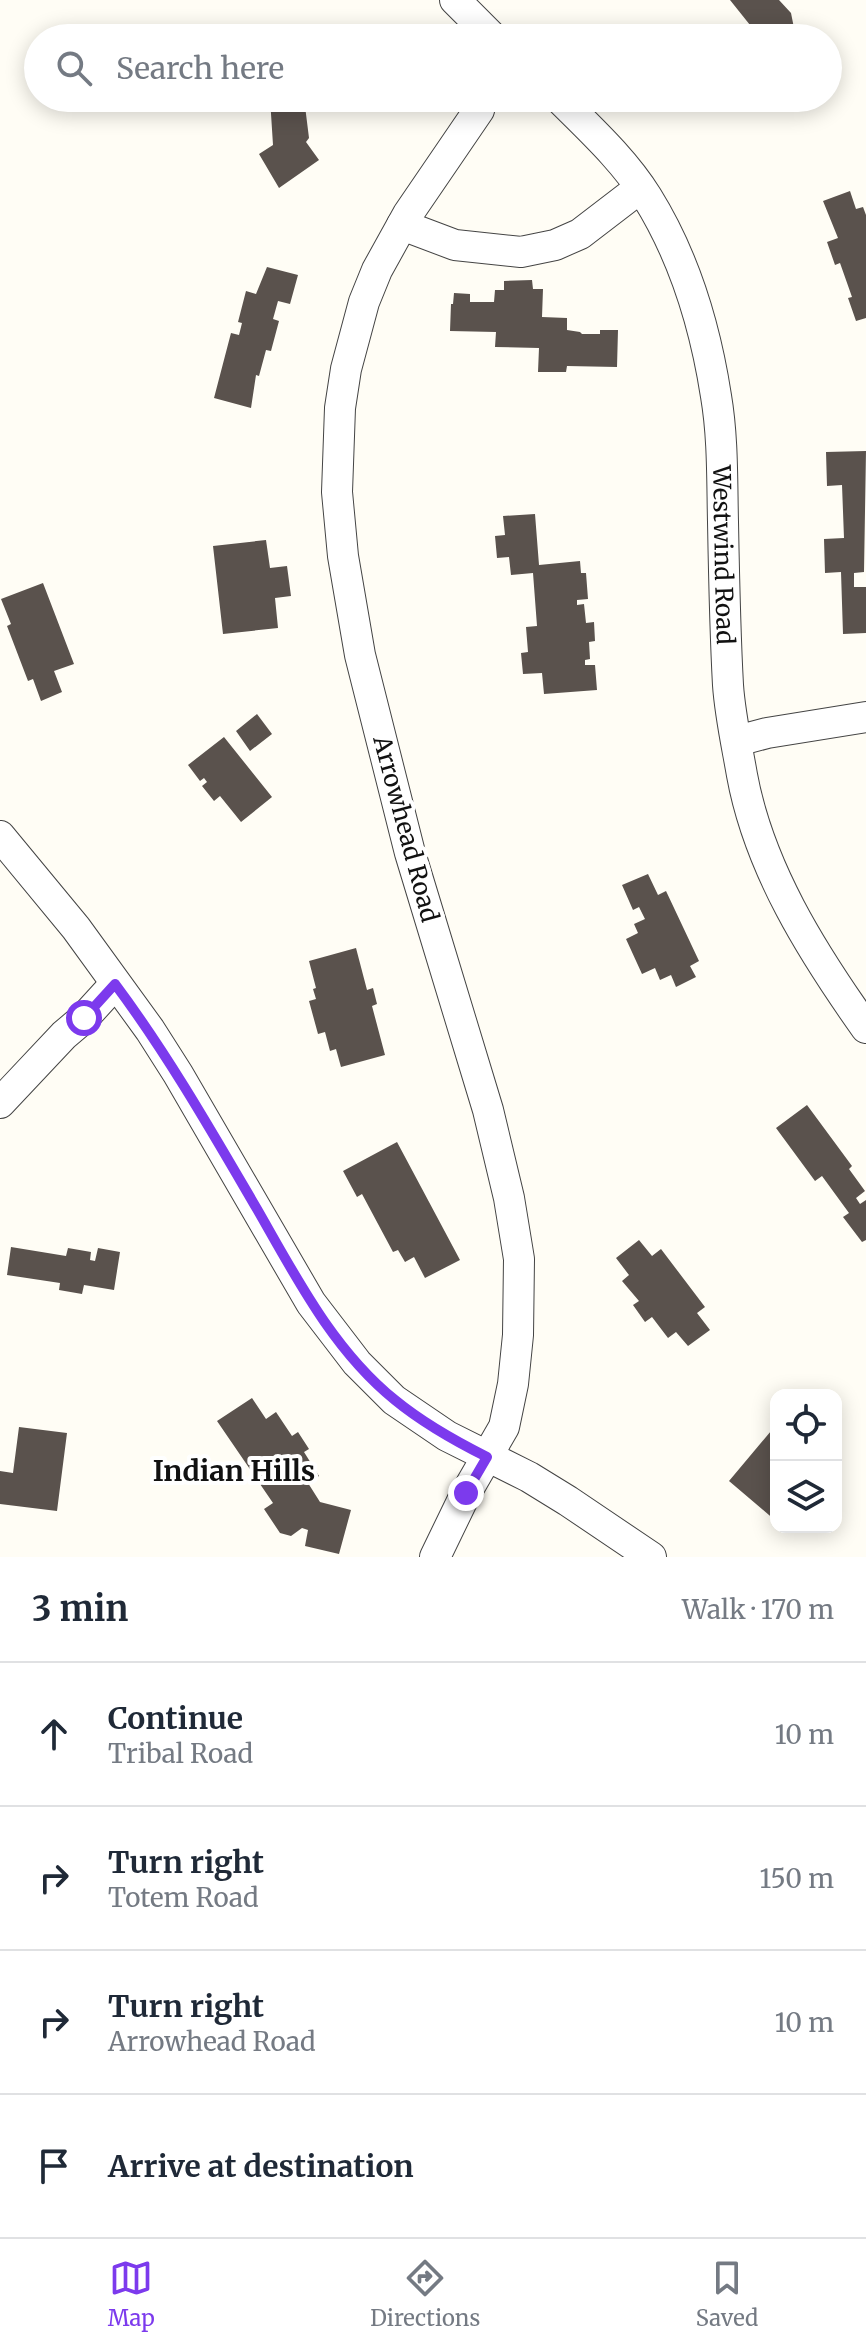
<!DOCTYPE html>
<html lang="en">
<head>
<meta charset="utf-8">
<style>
  :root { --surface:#fff; --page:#f2f2f3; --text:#1f2937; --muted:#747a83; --line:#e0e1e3; --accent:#7c3aed }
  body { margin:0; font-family:Merriweather,serif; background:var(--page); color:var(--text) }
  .controls { position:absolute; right:24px; bottom:24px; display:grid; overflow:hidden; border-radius:16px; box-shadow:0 4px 20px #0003 }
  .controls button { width:72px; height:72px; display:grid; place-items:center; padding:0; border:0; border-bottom:2px solid var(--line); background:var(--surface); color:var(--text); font:40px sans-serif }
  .stop { position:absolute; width:24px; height:24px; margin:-18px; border:6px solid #7c3aed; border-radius:50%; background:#fff }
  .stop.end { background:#7c3aed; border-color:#fff; box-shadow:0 2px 8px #0008 }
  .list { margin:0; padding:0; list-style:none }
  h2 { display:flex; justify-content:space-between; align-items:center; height:104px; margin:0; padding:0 32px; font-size:34px }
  h2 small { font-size:26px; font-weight:400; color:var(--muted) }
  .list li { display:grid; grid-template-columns:52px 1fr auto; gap:24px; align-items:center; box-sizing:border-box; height:144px; padding:0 32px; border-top:2px solid var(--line) }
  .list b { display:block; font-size:30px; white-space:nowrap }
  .list p { margin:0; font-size:26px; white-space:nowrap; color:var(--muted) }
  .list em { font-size:26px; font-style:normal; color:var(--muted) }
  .icon { flex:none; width:44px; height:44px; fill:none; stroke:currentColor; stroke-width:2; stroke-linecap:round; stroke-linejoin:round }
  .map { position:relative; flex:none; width:866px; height:1557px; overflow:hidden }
  .search { position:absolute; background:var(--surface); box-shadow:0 4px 20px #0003; left:24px; right:24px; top:24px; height:88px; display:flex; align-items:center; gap:20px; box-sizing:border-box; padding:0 28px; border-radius:44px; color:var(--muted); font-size:30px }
  .sheet { height:680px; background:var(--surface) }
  nav { display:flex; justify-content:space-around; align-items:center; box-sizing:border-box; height:112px; border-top:2px solid var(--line); background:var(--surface); font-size:22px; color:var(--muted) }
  nav a { display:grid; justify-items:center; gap:4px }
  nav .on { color:var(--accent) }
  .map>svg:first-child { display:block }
  .building { fill:#5a524d }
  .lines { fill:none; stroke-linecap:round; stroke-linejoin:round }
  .minor-casing { stroke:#444; stroke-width:32 }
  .minor { stroke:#fff; stroke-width:30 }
  .route { stroke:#7c3aed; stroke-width:10 }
  .labels { text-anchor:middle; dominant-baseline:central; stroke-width:8; stroke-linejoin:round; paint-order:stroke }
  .street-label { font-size:24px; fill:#111; stroke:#fff }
  .quarter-label { font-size:28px; font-weight:bold; fill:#111; stroke:#fff }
</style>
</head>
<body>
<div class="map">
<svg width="866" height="1557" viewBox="0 0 866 1557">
  <rect width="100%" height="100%" fill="#fffdf5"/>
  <path class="building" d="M730,0H779L791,13L796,38H756L754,30Z
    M275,31L291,38H272Z
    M270,98H304L309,138L306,142L319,160L279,188L259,154L273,145Z
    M850,191L856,209L863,207L866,215V318L856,321L848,298L852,297L840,263L835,265L827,242L838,238L823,201Z
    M267,267L298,275L290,304L278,301L273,319L279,321L271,351L266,350L259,376L256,375L251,408L214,398L231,333L239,335L242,323L238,322L246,291L256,294Z
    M532,280L533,289H543L542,317L567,318V330L580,332L582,334H600V330H618L617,367L567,366L566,372H538L539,348L495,347L496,332L450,331L451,304H453L454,293L470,294V302H494L495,290H504V281Z
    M866,451L864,572L854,573V587H866V633L843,634L841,572L825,573L824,539L844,538L842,485L827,486L826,452Z
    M535,514L539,565L580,561L581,573H586L588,599L577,600V605L584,604L586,623L594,622L595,641L589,642L590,659L585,660V665H595L597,690L544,694L542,673L523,674L521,653L528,652L526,627L537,626L533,573L511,575L509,557L497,558L495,536L505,535L503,516Z
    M266,540L270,568L287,566L291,596L275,598L278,628L223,634L213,546Z
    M43,583L74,664L54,671L62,692L41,701L33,679L28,681L7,626L11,624L1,599Z
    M257,714L272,734L250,751L236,731Z
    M224,737L272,797L241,822L220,796L214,801L202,786L207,782L204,778L200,781L188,765Z
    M648,874L658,895L666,891L699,961L690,966L696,977L676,987L671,975L660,980L655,968L642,974L626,939L638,933L634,924L645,919L639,907L633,910L622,885Z
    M356,948L367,990L373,988L377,1004L372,1006L385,1055L341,1067L336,1049L330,1051L325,1032L318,1034L309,1001L316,999L313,989L316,988L309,961Z
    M807,1105L852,1166L849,1169L865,1191L856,1198L860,1204L866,1200V1240L862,1242L843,1217L849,1213L822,1176L815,1181L776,1128Z
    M397,1142L460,1260L425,1278L414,1257L405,1262L398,1250L393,1252L362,1194L357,1197L343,1171Z
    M639,1240L652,1256L661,1249L705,1307L697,1313L710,1330L688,1346L676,1332L668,1338L652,1317L645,1322L633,1305L639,1301L622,1281L629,1275L616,1258Z
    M11,1247L66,1256L68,1248L91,1252L90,1260L95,1261L98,1248L120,1252L114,1290L84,1285L82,1294L59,1290L60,1283L7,1275Z
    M252,1398L266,1419L276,1412L292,1436L298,1432L309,1449L304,1452L319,1476L308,1483L320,1502L351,1510L339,1554L305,1546L308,1530L302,1528L291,1536L280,1533L264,1509L273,1503L217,1421Z
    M19,1427L67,1433L57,1511L0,1504V1471L13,1473Z
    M771,1431L776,1435V1521L729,1481Z"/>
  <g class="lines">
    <g class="minor-casing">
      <g id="minor">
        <path d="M455,0L493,38"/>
        <path id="s1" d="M559,98C590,129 624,160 647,197C685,258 705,325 716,396C723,437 722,480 723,522C724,577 725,631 728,685C730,715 737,746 742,775C759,868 812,952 866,1028"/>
        <path d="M402,225L455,245L521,252L555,245L580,234L640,188"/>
        <path d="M737,741L767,733L866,717"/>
        <path d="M0,836L76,928L150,1030L178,1074L311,1303L357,1363L394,1400L447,1436L529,1477L568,1501L651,1557"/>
        <path d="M0,1103L64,1035L84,1018L115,984"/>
        <path d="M435,1557L466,1493L504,1427L513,1384L518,1335L519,1259L509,1198L488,1110L410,853L360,655L343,556L337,492L340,408L346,369L364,302L377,270L408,214L479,110L482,98"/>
      </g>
    </g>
    <use href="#minor" class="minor"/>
  </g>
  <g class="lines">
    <path class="route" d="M84,1018L115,984C168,1055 212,1132 257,1209C296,1277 333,1350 395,1400C423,1423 455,1441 487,1457L466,1493"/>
  </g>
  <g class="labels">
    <g class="street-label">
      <text stroke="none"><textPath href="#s1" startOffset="504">Westwind Road</textPath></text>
      <text transform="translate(406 829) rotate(75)">Arrowhead Road</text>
    </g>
    <g class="quarter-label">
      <text x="234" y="1471">Indian Hills</text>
    </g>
  </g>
</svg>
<div class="controls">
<button><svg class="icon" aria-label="locate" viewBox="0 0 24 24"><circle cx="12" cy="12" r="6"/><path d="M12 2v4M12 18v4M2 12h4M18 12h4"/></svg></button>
<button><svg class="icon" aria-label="layers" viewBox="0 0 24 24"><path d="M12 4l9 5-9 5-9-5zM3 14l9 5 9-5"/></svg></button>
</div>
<div class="stop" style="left:84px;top:1018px"></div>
<div class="stop end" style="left:466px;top:1493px"></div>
<div class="search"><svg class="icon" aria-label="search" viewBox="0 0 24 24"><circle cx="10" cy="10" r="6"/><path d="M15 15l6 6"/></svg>Search here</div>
</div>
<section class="sheet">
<h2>3 min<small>Walk · 170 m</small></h2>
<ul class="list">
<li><svg class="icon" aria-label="ahead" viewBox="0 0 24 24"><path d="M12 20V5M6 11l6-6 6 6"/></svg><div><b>Continue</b><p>Tribal Road</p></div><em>10 m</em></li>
<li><svg class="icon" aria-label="right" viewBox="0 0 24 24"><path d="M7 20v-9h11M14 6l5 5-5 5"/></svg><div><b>Turn right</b><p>Totem Road</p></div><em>150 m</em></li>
<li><svg class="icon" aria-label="right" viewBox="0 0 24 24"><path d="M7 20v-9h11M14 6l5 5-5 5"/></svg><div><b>Turn right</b><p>Arrowhead Road</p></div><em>10 m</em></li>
<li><svg class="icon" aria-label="arrive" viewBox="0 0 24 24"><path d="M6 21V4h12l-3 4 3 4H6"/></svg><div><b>Arrive at destination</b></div></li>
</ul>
</section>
<nav>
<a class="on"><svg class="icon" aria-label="map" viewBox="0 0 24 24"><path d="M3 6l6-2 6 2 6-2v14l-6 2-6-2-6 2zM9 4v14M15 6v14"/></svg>Map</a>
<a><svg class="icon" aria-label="directions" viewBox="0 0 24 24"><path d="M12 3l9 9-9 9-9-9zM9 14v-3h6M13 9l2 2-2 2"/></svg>Directions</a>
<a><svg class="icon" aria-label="saved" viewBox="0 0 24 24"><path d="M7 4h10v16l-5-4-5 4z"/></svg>Saved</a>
</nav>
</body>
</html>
